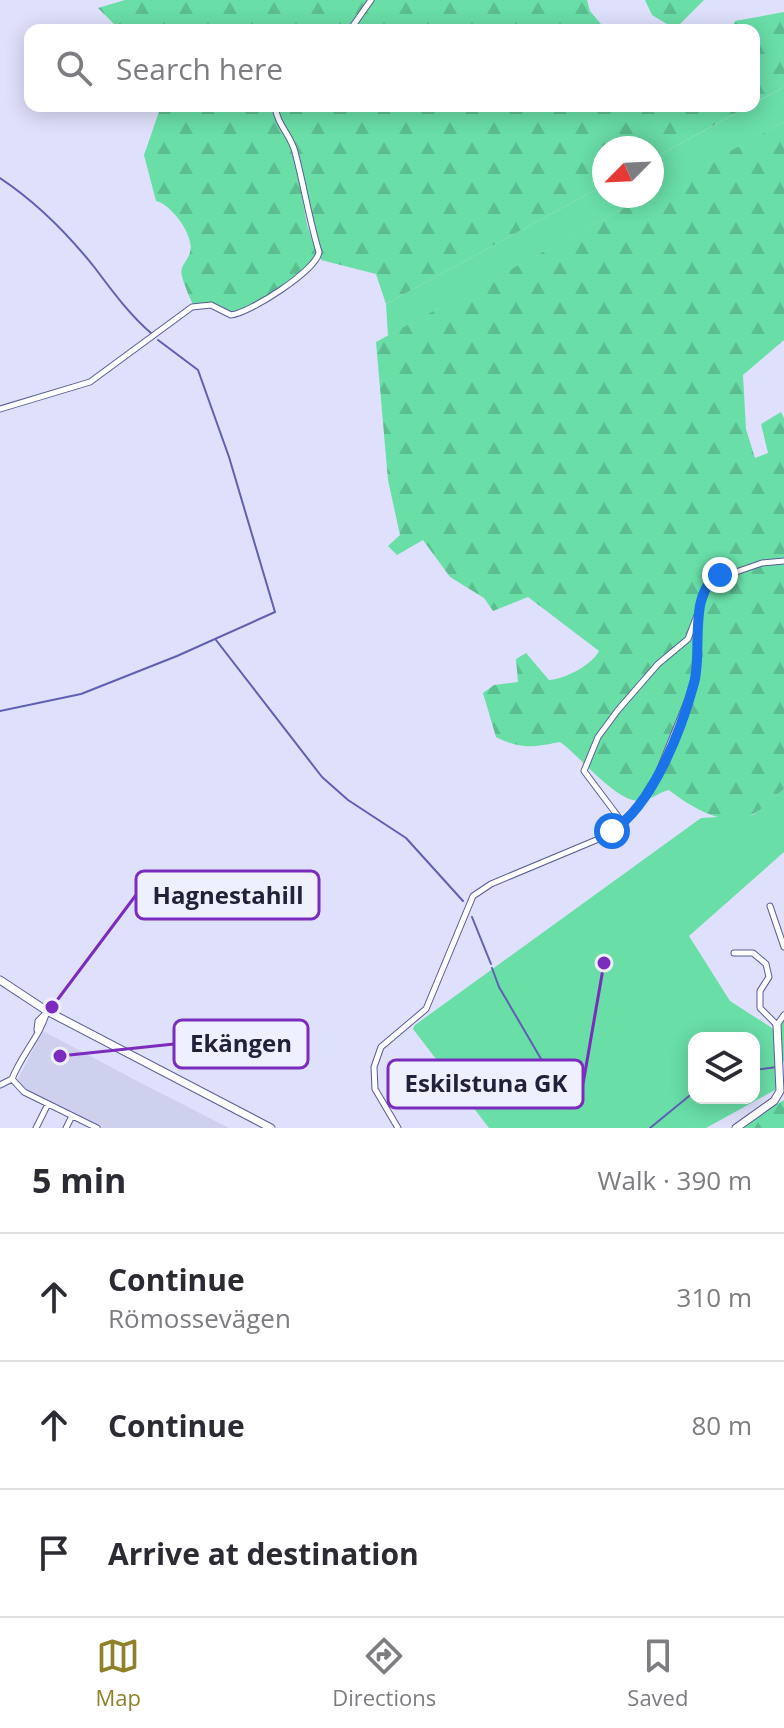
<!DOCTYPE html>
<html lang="en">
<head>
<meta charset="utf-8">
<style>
  :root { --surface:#fff; --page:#f2f2f3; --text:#2b2b33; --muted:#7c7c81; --line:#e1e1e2; --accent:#8e8129 }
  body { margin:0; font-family:"Open Sans",sans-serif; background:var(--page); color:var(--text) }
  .controls { position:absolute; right:24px; bottom:24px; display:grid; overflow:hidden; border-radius:16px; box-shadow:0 4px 20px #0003 }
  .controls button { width:72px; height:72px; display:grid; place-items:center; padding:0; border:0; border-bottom:2px solid var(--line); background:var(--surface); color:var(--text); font:40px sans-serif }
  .compass { position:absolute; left:592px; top:136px; width:72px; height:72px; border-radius:50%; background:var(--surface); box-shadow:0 4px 20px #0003; rotate:246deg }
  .stop { position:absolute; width:24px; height:24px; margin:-18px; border:6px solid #1a73e8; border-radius:50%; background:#fff }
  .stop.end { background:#1a73e8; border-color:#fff; box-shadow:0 2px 8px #0008 }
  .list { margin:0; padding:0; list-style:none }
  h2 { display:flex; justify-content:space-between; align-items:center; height:104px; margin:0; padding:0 32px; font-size:34px }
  h2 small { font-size:26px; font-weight:400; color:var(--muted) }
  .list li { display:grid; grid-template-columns:52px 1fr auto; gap:24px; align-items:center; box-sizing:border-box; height:128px; padding:0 32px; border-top:2px solid var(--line) }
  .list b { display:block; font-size:30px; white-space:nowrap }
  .list p { margin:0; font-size:26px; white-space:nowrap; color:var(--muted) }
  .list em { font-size:26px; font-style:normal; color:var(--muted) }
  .icon { flex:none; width:44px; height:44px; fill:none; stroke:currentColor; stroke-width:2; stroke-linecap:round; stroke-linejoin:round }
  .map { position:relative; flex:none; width:784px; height:1128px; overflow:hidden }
  .search { position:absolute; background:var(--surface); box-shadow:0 4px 20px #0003; left:24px; right:24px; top:24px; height:88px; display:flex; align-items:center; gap:20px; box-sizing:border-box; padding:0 28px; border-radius:16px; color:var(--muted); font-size:30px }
  .sheet { height:488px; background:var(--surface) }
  nav { display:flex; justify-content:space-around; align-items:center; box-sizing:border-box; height:112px; border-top:2px solid var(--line); background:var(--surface); font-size:22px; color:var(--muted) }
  nav a { display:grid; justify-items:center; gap:4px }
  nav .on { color:var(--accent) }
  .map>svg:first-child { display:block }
  .built { fill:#ced1ee }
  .green { fill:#69dea7; fill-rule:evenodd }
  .forest { fill:url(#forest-firs) }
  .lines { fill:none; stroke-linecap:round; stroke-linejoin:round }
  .stream { stroke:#5f5fb3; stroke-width:2 }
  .street-casing { stroke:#5a5c97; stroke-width:7 }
  .secondary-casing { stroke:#5a5c97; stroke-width:9 }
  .street { stroke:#fff; stroke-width:5 }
  .secondary { stroke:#fff; stroke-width:7 }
  .route { stroke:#1a73e8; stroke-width:10 }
  .leader { fill:none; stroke:#7b2cbf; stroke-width:3 }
  .callout-dot { fill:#7b2cbf; stroke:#eef0fd; stroke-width:3 }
  .callout { fill:#eef0fd; stroke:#7b2cbf; stroke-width:3 }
  .callout-label { font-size:24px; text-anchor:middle; font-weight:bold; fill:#20213a }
</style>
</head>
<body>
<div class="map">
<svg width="784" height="1128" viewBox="0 0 784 1128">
  <defs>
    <pattern id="forest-firs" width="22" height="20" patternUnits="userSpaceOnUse" patternTransform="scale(2)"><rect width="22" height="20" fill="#69dea7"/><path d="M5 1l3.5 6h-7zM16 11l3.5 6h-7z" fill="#5bbe90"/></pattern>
  </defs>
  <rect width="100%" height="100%" fill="#dfe1fc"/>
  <path class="built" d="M43,1031L139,1082L229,1128H97L15,1084Z"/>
  <path class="green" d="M784,87V122L652,194V159Z
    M604,185V196H647L388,336L386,304Z
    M784,789V852L689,936L730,1001L772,1028H780L784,1018V1060L775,1090L706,1128H489L413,1029L415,1025L701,818L753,815ZM694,1038H754V1098H694Z"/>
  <path class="forest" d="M125,0H370L351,30H120L98,8Z
    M372,0H587L590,11L606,30H354Z
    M645,0H704L675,29L652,15Z
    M784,12V87L754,103V30H731L735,21Z
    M161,106H274L293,148L307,224L317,256C301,281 262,302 235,314L210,303L194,306C191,301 183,282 182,276C179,266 188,261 190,252C195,236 171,204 156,201L144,155Z
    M277,106H749L652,159V148H604V185L386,304L376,274L321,260L297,147L280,121Z
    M784,122V340L743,375L746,429L755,458L768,453L761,424L781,412L784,418V789C775,796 765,807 755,813C726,830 691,807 669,790C659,792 652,800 640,801C616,802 581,757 560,742C533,747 522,750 496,737L483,693L494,685L518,682L516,659L526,653L549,680C565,679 592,665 599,651L528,597L493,611L484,598L450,577L423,540L397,555L388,546L400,535L388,480L376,342Z
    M784,1100V1128H739L744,1124Z"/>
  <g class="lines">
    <path class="stream" d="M0,178C36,202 68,234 95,268C113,292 129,314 152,334
      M216,640L322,777L348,800L406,838L463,901
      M0,711L81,694L177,656L275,612L229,457L198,370L158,340
      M472,917L491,964
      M492,968L499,987L551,1076
      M754,1070L777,1067
      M650,1128L694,1092"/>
    <g class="street-casing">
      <path id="street" d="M350,30L371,0
        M0,409L90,382L192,307L211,305L231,315C250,313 317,270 319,252C309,219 304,186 295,152C291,135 277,125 275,106
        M623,823L584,771L598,737L618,710L658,664L688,639L710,581L762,563L784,561
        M770,906L784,947
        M734,953H753L766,964L769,977L760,991V1008L777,1025L784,1015
        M47,1011C41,1035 21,1055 12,1079L24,1092L97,1128
        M37,1030L38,1021L47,1012
        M0,1085L12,1079
        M36,1128L48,1104
        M66,1128L72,1116
        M398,1128L375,1089L374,1067L381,1047L426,1009L473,896L491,884L601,838L637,809L655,781L694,684L699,655L695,626"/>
    </g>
    <g class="secondary-casing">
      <path id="secondary" d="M0,980L47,1011L271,1128
        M736,1128L774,1101L780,1091L777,1025"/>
    </g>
    <use href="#street" class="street"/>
    <use href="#secondary" class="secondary"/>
  </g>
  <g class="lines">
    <path class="route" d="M612,831C653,805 682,728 694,683C703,653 687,590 720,575"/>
  </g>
  <path class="leader" d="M52 1007L136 895M60 1056L174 1044M604 963L583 1084"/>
  <g class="callout-dot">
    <circle cx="52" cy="1007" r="8"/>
    <circle cx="60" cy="1056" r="8"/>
    <circle cx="604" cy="963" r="8"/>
  </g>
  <g class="callout">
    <rect x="136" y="871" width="183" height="48" rx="8"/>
    <rect x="174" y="1020" width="134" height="48" rx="8"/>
    <rect x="388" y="1060" width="195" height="48" rx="8"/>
  </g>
  <g class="callout-label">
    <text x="228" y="904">Hagnestahill</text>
    <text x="241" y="1052">Ekängen</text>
    <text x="486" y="1092">Eskilstuna GK</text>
  </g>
</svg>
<div class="controls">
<button><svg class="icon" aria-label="layers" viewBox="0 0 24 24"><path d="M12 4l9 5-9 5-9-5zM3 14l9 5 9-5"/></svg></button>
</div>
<svg class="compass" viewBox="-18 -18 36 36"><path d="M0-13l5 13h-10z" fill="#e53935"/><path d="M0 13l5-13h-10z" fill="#7c7c81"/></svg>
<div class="stop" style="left:612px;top:831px"></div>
<div class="stop end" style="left:720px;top:575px"></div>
<div class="search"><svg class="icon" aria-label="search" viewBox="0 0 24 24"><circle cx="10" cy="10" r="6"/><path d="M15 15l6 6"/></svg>Search here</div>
</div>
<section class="sheet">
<h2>5 min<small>Walk · 390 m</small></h2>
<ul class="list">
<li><svg class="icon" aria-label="ahead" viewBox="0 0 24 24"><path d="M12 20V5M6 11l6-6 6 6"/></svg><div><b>Continue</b><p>Römossevägen</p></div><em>310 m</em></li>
<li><svg class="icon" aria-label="ahead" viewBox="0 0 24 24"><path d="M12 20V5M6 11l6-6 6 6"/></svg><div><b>Continue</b></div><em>80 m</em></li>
<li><svg class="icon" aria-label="arrive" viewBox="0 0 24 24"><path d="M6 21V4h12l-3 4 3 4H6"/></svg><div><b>Arrive at destination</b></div></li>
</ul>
</section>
<nav>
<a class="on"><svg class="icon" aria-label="map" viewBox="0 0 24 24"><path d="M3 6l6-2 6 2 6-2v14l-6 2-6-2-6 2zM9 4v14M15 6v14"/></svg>Map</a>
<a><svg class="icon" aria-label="directions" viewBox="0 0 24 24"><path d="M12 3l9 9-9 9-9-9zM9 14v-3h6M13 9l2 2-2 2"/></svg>Directions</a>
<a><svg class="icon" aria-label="saved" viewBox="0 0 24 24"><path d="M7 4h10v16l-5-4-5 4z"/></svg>Saved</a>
</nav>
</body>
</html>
